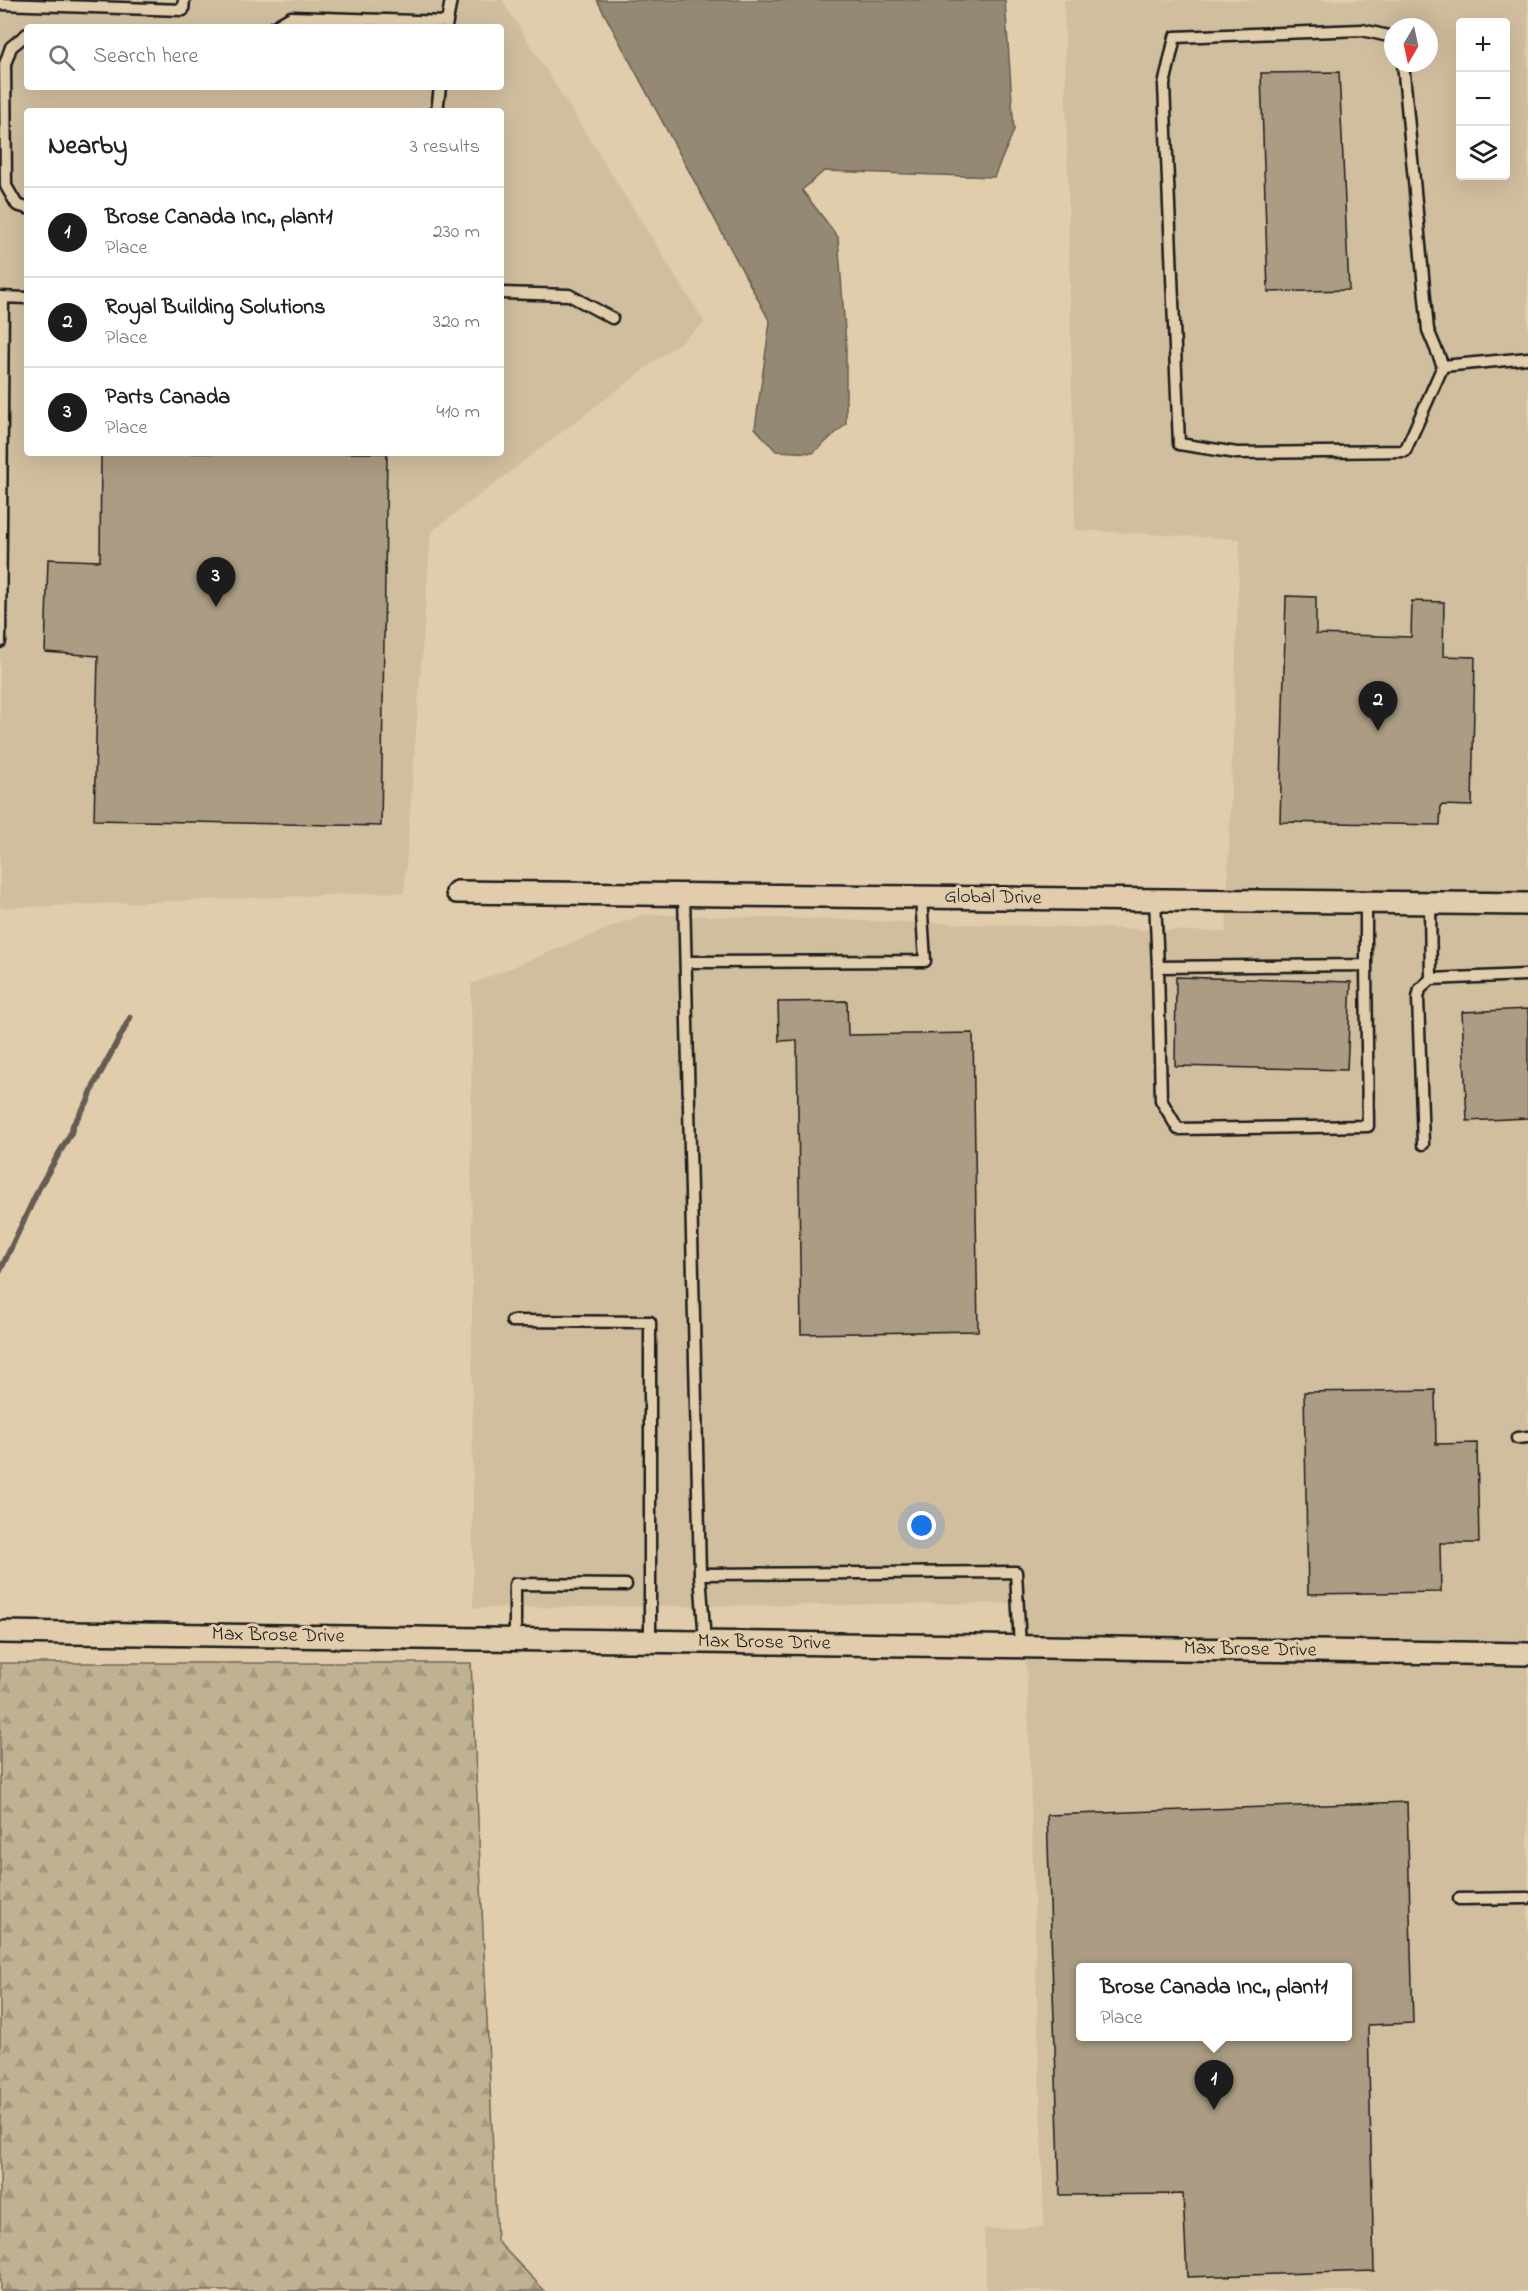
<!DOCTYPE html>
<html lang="en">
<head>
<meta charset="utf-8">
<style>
  :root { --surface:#fff; --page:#f2f2f2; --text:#202124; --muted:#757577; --line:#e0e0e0; --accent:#1c1c1c }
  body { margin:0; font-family:"Indie Flower",sans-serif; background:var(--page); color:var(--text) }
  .controls { position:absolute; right:18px; top:18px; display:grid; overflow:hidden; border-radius:6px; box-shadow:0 6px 24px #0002 }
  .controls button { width:54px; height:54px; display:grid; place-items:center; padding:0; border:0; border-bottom:2px solid var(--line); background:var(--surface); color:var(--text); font:30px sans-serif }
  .compass { position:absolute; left:1384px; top:18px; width:54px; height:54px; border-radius:50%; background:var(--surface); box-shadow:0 6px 24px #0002; rotate:189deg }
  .you { position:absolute; left:922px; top:1526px; width:21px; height:21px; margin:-15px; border:4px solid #fff; border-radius:50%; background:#1a73e8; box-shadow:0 0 0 9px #1a73e833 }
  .badge { display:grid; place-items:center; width:39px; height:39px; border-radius:50%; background:var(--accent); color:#fff; font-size:20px; font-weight:700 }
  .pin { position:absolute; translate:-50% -50px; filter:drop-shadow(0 2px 3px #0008) }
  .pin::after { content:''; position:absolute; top:32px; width:21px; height:18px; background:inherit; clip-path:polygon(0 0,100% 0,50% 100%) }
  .popup { position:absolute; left:1076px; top:1963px; width:276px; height:78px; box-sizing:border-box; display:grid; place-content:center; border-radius:6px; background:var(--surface); filter:drop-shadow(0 2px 4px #0005); font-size:20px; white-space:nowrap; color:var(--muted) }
  .popup b { font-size:22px; color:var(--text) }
  .popup::after { content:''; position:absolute; left:50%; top:100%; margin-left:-12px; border:12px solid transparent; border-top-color:var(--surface) }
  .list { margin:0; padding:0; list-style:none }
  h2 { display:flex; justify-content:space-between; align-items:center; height:78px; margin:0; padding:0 24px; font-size:26px }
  h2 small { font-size:20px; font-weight:400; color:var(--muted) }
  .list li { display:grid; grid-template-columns:39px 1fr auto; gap:18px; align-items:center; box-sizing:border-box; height:90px; padding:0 24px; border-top:2px solid var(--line) }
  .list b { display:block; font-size:22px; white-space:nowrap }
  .list p { margin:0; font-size:20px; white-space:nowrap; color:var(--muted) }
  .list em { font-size:20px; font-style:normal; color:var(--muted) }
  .icon { flex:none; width:33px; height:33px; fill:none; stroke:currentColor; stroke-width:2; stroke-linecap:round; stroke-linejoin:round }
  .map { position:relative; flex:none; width:1528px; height:2291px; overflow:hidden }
  .search { position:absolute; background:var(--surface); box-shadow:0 6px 24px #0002; left:24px; top:24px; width:480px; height:66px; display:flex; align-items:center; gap:15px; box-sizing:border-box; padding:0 21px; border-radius:6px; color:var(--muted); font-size:22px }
  .panel { position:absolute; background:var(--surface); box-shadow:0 6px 24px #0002; left:24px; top:108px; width:480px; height:348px; border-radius:6px }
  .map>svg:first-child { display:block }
  .built { fill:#d1be9f; fill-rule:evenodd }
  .forest { fill:url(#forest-firs); stroke:#6e6658; stroke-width:1.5 }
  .water { fill:#958974; stroke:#655d51; stroke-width:1.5 }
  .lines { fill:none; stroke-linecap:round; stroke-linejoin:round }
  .stream { stroke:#655d51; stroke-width:6 }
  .building { fill:#ab9c83; stroke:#1c1c1c; stroke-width:1.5; fill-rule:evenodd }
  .service-casing { stroke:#1c1c1c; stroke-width:15 }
  .minor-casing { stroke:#1c1c1c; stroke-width:26 }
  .service { stroke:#e1cdab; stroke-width:10 }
  .minor { stroke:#e1cdab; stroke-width:21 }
  .labels { text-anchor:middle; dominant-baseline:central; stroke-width:6; stroke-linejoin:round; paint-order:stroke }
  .street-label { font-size:20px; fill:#1c1c1c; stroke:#e1cdab }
</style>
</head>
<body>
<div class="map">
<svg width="1528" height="2291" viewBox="0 0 1528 2291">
  <defs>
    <pattern id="forest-firs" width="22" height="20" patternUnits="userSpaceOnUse" patternTransform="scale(1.5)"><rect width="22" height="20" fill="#c0b193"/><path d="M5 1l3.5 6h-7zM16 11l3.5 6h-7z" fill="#a4987e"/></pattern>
  </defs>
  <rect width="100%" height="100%" fill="#e1cdab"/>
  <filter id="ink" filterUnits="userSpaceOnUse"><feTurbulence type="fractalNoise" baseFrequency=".0167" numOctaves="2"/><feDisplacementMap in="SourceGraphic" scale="12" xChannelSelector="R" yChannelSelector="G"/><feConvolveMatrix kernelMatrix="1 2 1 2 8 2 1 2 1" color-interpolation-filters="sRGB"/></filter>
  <g filter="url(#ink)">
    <path class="built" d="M0,0H502L705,323L431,532L404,892L0,908ZM27,27H501V87H27ZM27,111H501V453H27Z
      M1064,0H1528V2291H986L984,2229L1044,2227L1027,1674L1016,1603L473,1608L471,984L644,914L1226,932L1240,539L1075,530ZM1460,22H1506V176H1460ZM1393,27H1429V63H1393ZM1080,1968H1348V2036H1080Z"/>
    <path class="forest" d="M0,1663H471L497,2241L545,2291H0Z"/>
    <path class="water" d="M597,0H1005L1014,130L994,177L824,171L802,190L838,237L846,344V424L813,453L776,451L755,428L770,322Z"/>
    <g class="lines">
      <path class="stream" d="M0,1271L40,1186L71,1133L73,1125L88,1101L94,1085L130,1018"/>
    </g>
    <path class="building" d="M1339,72L1349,290L1268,292L1261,73Z
      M101,453H387L381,826L94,820L98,656L45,652L48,559L100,561Z
      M1286,596L1316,597V634L1411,637L1412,601L1444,602L1443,656L1475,657L1472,806L1441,805L1440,825L1280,822Z
      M1176,977L1351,982L1347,1070L1175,1066Z
      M847,1001L848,1035L973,1033L978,1331L801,1334L797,1040L779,1041L778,1002Z
      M1528,1009V1118L1467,1121L1462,1012Z
      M1435,1390L1436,1444L1477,1443L1479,1543H1440L1441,1592L1308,1594L1304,1392Z
      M1407,1802L1413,2023L1368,2025L1374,2271L1187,2277L1183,2194L1060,2195L1047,1815ZM1080,1968H1347V2037H1080Z"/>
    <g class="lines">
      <g class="service-casing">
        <path id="service" d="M0,4L183,10L184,0
          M274,27L291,17L447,22
          M446,27L451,0
          M27,34L11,47L5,64L6,186L17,205L27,208
          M1393,37L1362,30L1175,37L1164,85L1179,444L1237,453L1405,451L1443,366L1428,330L1403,63
          M437,111L440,87
          M501,293L569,295L612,318
          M0,297L27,298
          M1443,366L1528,358
          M0,642L3,298
          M684,895L700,1574L1016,1572L1020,1647
          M1155,900L1158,967L1366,965V902
          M1430,904L1431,979L1525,975
          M686,962L925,961L921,897
          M1158,967L1161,1100L1178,1129L1368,1126L1366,965
          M1423,1144L1418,998L1420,989L1431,979
          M512,1321L650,1322V1641
          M1517,1438L1528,1437
          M700,1574L705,1642
          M515,1640V1584L626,1585
          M1459,1899L1528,1898"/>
      </g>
      <g class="minor-casing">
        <path id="minor" d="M457,892L1528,904
          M0,1632L1528,1654"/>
      </g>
      <use href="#service" class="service"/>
      <use href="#minor" class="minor"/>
    </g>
  </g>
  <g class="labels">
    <g class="street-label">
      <text transform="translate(993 898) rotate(1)">Global Drive</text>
      <text transform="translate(278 1636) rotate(1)">Max Brose Drive</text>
      <text transform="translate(764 1643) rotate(1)">Max Brose Drive</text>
      <text transform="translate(1250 1650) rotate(1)">Max Brose Drive</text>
    </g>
  </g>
</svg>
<div class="controls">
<button>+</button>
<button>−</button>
<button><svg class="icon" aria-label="layers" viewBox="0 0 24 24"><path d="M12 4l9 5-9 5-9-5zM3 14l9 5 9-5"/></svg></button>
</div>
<svg class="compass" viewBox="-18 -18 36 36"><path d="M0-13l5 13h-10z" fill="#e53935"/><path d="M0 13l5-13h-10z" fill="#757577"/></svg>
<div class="you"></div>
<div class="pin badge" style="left:1214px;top:2110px">1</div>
<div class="popup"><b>Brose Canada Inc., plant1</b>Place</div>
<div class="pin badge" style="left:1378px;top:731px">2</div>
<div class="pin badge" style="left:216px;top:607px">3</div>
<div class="search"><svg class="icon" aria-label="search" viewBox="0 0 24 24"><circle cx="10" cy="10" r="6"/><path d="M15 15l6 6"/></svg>Search here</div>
<section class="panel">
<h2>Nearby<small>3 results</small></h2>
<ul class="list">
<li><span class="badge">1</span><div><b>Brose Canada Inc., plant1</b><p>Place</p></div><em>230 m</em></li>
<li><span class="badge">2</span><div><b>Royal Building Solutions</b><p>Place</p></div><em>320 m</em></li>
<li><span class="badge">3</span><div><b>Parts Canada</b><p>Place</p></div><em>410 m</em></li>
</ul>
</section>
</div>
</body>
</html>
